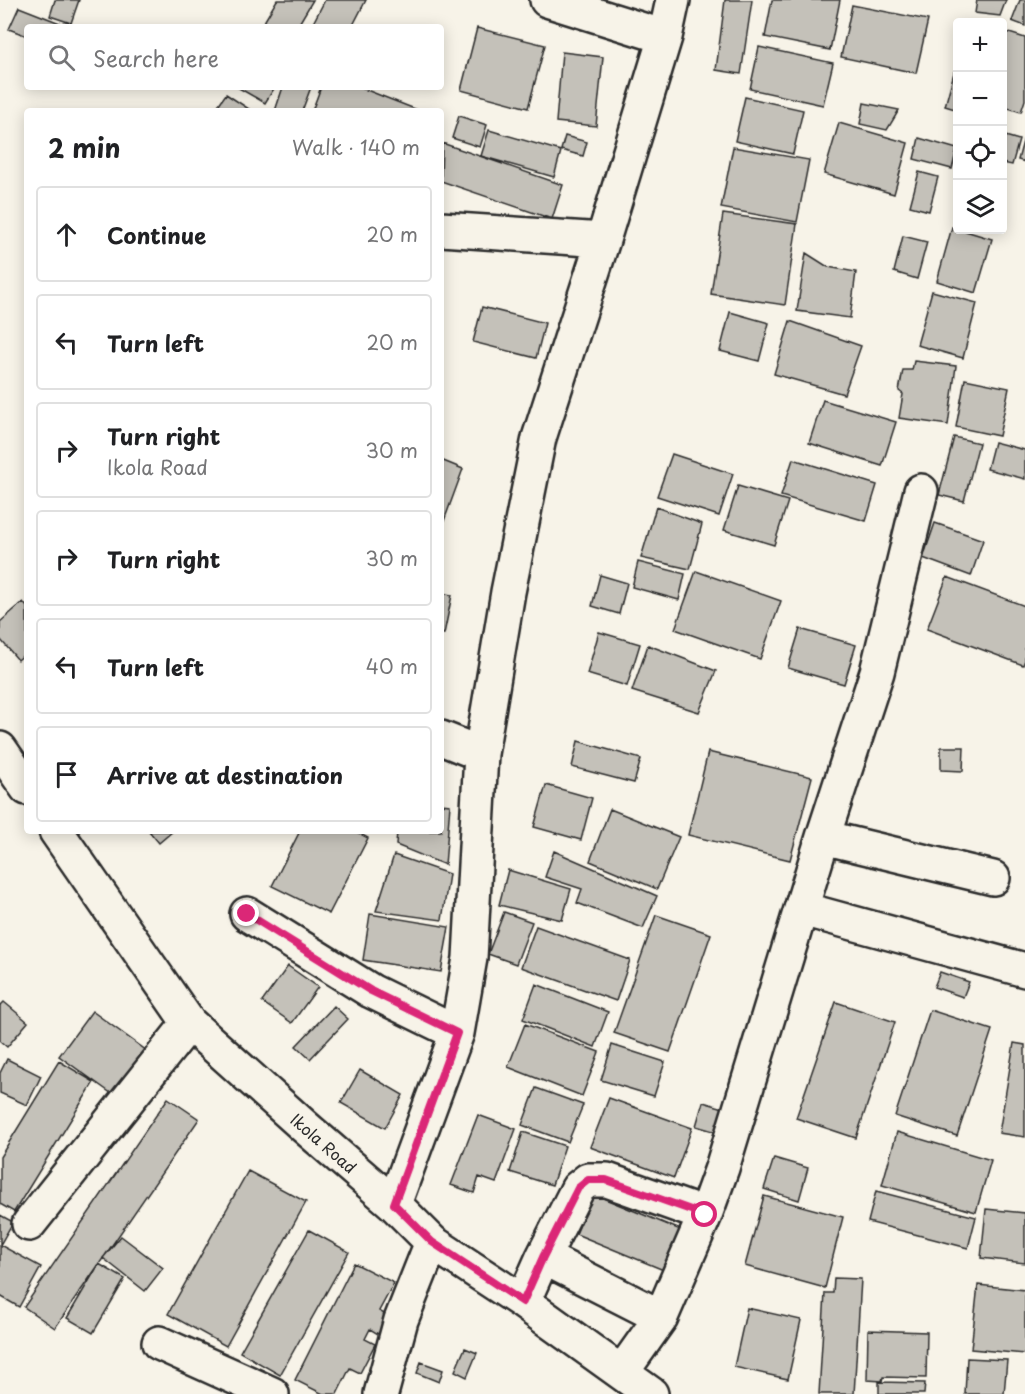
<!DOCTYPE html>
<html lang="en">
<head>
<meta charset="utf-8">
<style>
  :root { --surface:#fff; --page:#f6f6f6; --text:#202124; --muted:#757577; --line:#e0e0e0 }
  body { margin:0; font-family:"Playpen Sans",sans-serif; background:var(--page); color:var(--text) }
  .controls { position:absolute; right:18px; top:18px; display:grid; overflow:hidden; border-radius:6px; box-shadow:0 3px 15px #0003 }
  .controls button { width:54px; height:54px; display:grid; place-items:center; padding:0; border:0; border-bottom:2px solid var(--line); background:var(--surface); color:var(--text); font:30px sans-serif }
  .stop { position:absolute; width:18px; height:18px; margin:-14px; border:4px solid #db2777; border-radius:50%; background:#fff }
  .stop.end { background:#db2777; border-color:#fff; box-shadow:0 2px 6px #0008 }
  .list { margin:0; padding:0; list-style:none }
  h2 { display:flex; justify-content:space-between; align-items:center; height:78px; margin:0; padding:0 24px; font-size:26px }
  h2 small { font-size:20px; font-weight:400; color:var(--muted) }
  .list li { display:grid; grid-template-columns:39px 1fr auto; gap:18px; align-items:center; box-sizing:border-box; height:96px; margin:0 12px 12px; padding:0 12px; border:2px solid var(--line); border-radius:6px }
  .list b { display:block; font-size:22px; white-space:nowrap }
  .list p { margin:0; font-size:20px; white-space:nowrap; color:var(--muted) }
  .list em { font-size:20px; font-style:normal; color:var(--muted) }
  .icon { flex:none; width:33px; height:33px; fill:none; stroke:currentColor; stroke-width:2; stroke-linecap:round; stroke-linejoin:round }
  .map { position:relative; flex:none; width:1025px; height:1394px; overflow:hidden }
  .search { position:absolute; background:var(--surface); box-shadow:0 3px 15px #0003; left:24px; top:24px; width:420px; height:66px; display:flex; align-items:center; gap:15px; box-sizing:border-box; padding:0 21px; border-radius:6px; color:var(--muted); font-size:22px }
  .panel { position:absolute; background:var(--surface); box-shadow:0 3px 15px #0003; left:24px; top:108px; width:420px; height:726px; border-radius:6px }
  .map>svg:first-child { display:block }
  .building { fill:#c4c1b9; stroke:#2b2b2b; stroke-width:1.5 }
  .lines { fill:none; stroke-linecap:round; stroke-linejoin:round }
  .minor-casing { stroke:#2b2b2b; stroke-width:38 }
  .minor { stroke:#f7f3e8; stroke-width:33 }
  .route { stroke:#db2777; stroke-width:8 }
  .labels { text-anchor:middle; dominant-baseline:central; stroke-width:4.5; stroke-linejoin:round; paint-order:stroke }
  .street-label { font-size:16px; fill:#2b2b2b; stroke:#f7f3e8 }
</style>
</head>
<body>
<div class="map">
<svg width="1025" height="1394" viewBox="0 0 1025 1394">
  <rect width="100%" height="100%" fill="#f7f3e8"/>
  <filter id="ink" filterUnits="userSpaceOnUse"><feTurbulence type="fractalNoise" baseFrequency=".0167" numOctaves="2"/><feDisplacementMap in="SourceGraphic" scale="12" xChannelSelector="R" yChannelSelector="G"/><feConvolveMatrix kernelMatrix="1 2 1 2 8 2 1 2 1" color-interpolation-filters="sRGB"/></filter>
  <g filter="url(#ink)">
    <path class="building" d="M55,0H79L71,23L50,16Z
      M277,0H313L297,27H261Z
      M325,0H366L352,27H311Z
      M725,0H752L741,74L716,70Z
      M772,0H840L830,50L765,37Z
      M977,0H1006L1000,16L975,13Z
      M1020,0H1025V26L1012,21Z
      M852,5L928,20L916,73L841,57Z
      M19,7L70,27H27V36L9,29Z
      M477,28L545,45L528,108L461,90Z
      M1003,31L1025,38V100L1021,112L1002,106Z
      M759,47L833,63L823,105L750,89Z
      M562,52L603,57L596,126L556,122Z
      M958,58V110L945,106Z
      M237,87H275L265,103Z
      M283,87H311L302,111H275Z
      M321,87H359L420,111H312Z
      M226,94L252,111H214Z
      M745,97L803,110L793,154L735,141Z
      M864,103L899,110L887,130L860,124Z
      M459,116L487,125L480,147L452,138Z
      M839,123L908,143L894,194L824,174Z
      M489,130L561,151L554,177L481,156Z
      M1025,134V162L1018,160Z
      M1002,135L1019,140L1012,165L1002,163Z
      M565,136L587,142L583,156L561,150Z
      M919,138L957,149L952,169L914,159Z
      M442,143L563,185L552,219L441,181Z
      M733,147L809,160L797,222L721,208Z
      M919,172L938,177L929,211L910,206Z
      M723,214L797,224L785,305L711,294Z
      M952,227L992,239L976,293L937,281Z
      M903,236L927,242L917,279L894,272Z
      M806,253L828,267L856,272L850,318L797,311Z
      M932,291L977,303L963,358L917,345Z
      M482,307L545,323L536,358L473,342Z
      M730,312L769,323L759,361L720,351Z
      M790,321L861,346L844,394L774,374Z
      M914,361L956,366L948,425L899,418L903,394L899,391L903,370H912Z
      M965,379L1009,388L999,436L956,427Z
      M823,400L896,422L882,466L809,443Z
      M954,437L979,443L964,501L939,495Z
      M994,442L1025,450V479L987,469Z
      M672,454L733,474L719,516L657,496Z
      M793,459L877,485L866,521L781,496Z
      M441,460L463,469L441,529Z
      M738,486L788,501L774,545L724,530Z
      M656,507L702,524L690,569L641,558Z
      M935,523L983,540L971,576L923,558Z
      M638,562L685,574L679,600L632,587Z
      M696,571L781,601L760,659L675,629Z
      M600,575L627,583L619,614L592,606Z
      M947,577L1025,606V660L1023,665L927,629Z
      M441,593L452,595L444,634H441Z
      M23,602L27,607V652L18,660L0,639V622Z
      M800,629L856,645L844,684L788,668Z
      M599,632L640,644L627,686L587,674Z
      M648,645L716,671L699,712L632,691Z
      M578,741L641,759L634,783L572,767Z
      M941,747H964L963,771L941,770Z
      M708,752L812,777L790,860L688,835Z
      M546,785L592,798L581,840L534,827Z
      M441,804L450,805L445,865L396,845L397,831H441Z
      M610,809L679,837L657,889L590,861Z
      M149,831H173L159,843Z
      M300,831H355L368,838L329,914L272,886Z
      M554,851L657,896L643,928L577,903L582,889L545,877Z
      M394,855L449,874L442,920L376,911Z
      M508,870L571,889L562,920L499,905Z
      M504,912L532,922L516,964L488,954Z
      M370,914L449,927L441,972L363,960Z
      M656,915L711,934L670,1052L614,1033Z
      M536,926L630,960L616,1001L521,967Z
      M288,966L318,987L292,1023L262,1002Z
      M940,972L969,982L963,997L934,987Z
      M536,984L608,1012L595,1047L523,1019Z
      M4,1002L28,1022L7,1047L0,1041V1006Z
      M836,1002L895,1022L856,1138L796,1118Z
      M334,1006L348,1019L310,1059L296,1046Z
      M930,1010L992,1030L957,1136L895,1116Z
      M92,1011L147,1051L115,1096L59,1056Z
      M525,1024L599,1052L582,1096L508,1067Z
      M1014,1043L1025,1045V1137L999,1133Z
      M612,1045L665,1062L654,1096L601,1080Z
      M7,1059L41,1076L27,1105L0,1093V1073Z
      M59,1061L94,1082L14,1212L0,1204V1157Z
      M360,1070L403,1095L385,1128L341,1103Z
      M536,1088L583,1105L568,1142L522,1125Z
      M168,1098L199,1119L55,1328L24,1307Z
      M609,1098L692,1128L674,1178L590,1147Z
      M703,1102L734,1111L727,1135L696,1126Z
      M478,1115L516,1129L496,1183L479,1177L474,1193L451,1185Z
      M523,1132L565,1146L552,1185L510,1172Z
      M897,1132L991,1160L976,1212L882,1185Z
      M774,1158L808,1168L799,1200L764,1189Z
      M248,1171L306,1202L226,1346L168,1314Z
      M876,1191L976,1217L968,1248L868,1222Z
      M593,1194L683,1231L666,1271L576,1234Z
      M764,1196L843,1217L825,1288L745,1266Z
      M986,1209L1025,1213V1263L981,1258Z
      M0,1215L13,1222L0,1245L41,1267L19,1307L0,1296Z
      M309,1230L349,1252L280,1375L240,1352Z
      M121,1236L163,1268L145,1291L103,1258Z
      M354,1263L394,1283L379,1311L388,1316L378,1334L370,1329L365,1339L375,1344L360,1373L350,1368L337,1394H323L295,1380Z
      M99,1264L125,1279L93,1333L67,1318Z
      M834,1278L861,1279L854,1394H819L825,1293H833Z
      M978,1285L1025,1290V1354L971,1349Z
      M747,1308L801,1320L788,1379L734,1367Z
      M868,1330L927,1332L926,1378L883,1377L882,1381L867,1380Z
      M465,1348L477,1353L467,1377L455,1371Z
      M967,1358L1007,1360L1004,1394H965Z
      M421,1362L443,1370L439,1382L417,1373Z
      M879,1382L925,1383L924,1394H879Z"/>
    <g class="lines">
      <g class="minor-casing">
        <path id="minor" d="M547,0L665,37
          M441,229L603,240
          M441,738L481,754
          M0,749L27,788
          M56,831L189,1023L305,1127L394,1204L432,1242L523,1302L651,1394
          M823,837L993,878
          M802,909L1025,970
          M247,914L371,991L457,1033
          M394,1204L457,1033L470,958L481,754L508,592L539,438L603,240L665,37L673,0
          M29,1224L189,1023
          M543,1257L661,1317
          M523,1302L543,1257L578,1188L588,1180H607L705,1215
          M159,1343L272,1394
          M622,1372L661,1317L705,1215L722,1168L823,837L877,672L921,491
          M381,1394L401,1320L432,1242"/>
      </g>
      <use href="#minor" class="minor"/>
    </g>
  </g>
  <g class="lines" filter="url(#ink)">
    <path class="route" d="M247,914L371,991L457,1033L394,1204L432,1242L523,1302L543,1257L578,1188L588,1180H606L705,1215"/>
  </g>
  <g class="labels">
    <g class="street-label">
      <text transform="translate(324 1143) rotate(41)">Ikola Road</text>
    </g>
  </g>
</svg>
<div class="controls">
<button>+</button>
<button>−</button>
<button><svg class="icon" aria-label="locate" viewBox="0 0 24 24"><circle cx="12" cy="12" r="6"/><path d="M12 2v4M12 18v4M2 12h4M18 12h4"/></svg></button>
<button><svg class="icon" aria-label="layers" viewBox="0 0 24 24"><path d="M12 4l9 5-9 5-9-5zM3 14l9 5 9-5"/></svg></button>
</div>
<div class="stop" style="left:705px;top:1215px"></div>
<div class="stop end" style="left:247px;top:914px"></div>
<div class="search"><svg class="icon" aria-label="search" viewBox="0 0 24 24"><circle cx="10" cy="10" r="6"/><path d="M15 15l6 6"/></svg>Search here</div>
<section class="panel">
<h2>2 min<small>Walk · 140 m</small></h2>
<ul class="list">
<li><svg class="icon" aria-label="ahead" viewBox="0 0 24 24"><path d="M12 20V5M6 11l6-6 6 6"/></svg><div><b>Continue</b></div><em>20 m</em></li>
<li><svg class="icon" aria-label="left" viewBox="0 0 24 24"><path d="M17 20v-9H6M10 6l-5 5 5 5"/></svg><div><b>Turn left</b></div><em>20 m</em></li>
<li><svg class="icon" aria-label="right" viewBox="0 0 24 24"><path d="M7 20v-9h11M14 6l5 5-5 5"/></svg><div><b>Turn right</b><p>Ikola Road</p></div><em>30 m</em></li>
<li><svg class="icon" aria-label="right" viewBox="0 0 24 24"><path d="M7 20v-9h11M14 6l5 5-5 5"/></svg><div><b>Turn right</b></div><em>30 m</em></li>
<li><svg class="icon" aria-label="left" viewBox="0 0 24 24"><path d="M17 20v-9H6M10 6l-5 5 5 5"/></svg><div><b>Turn left</b></div><em>40 m</em></li>
<li><svg class="icon" aria-label="arrive" viewBox="0 0 24 24"><path d="M6 21V4h12l-3 4 3 4H6"/></svg><div><b>Arrive at destination</b></div></li>
</ul>
</section>
</div>
</body>
</html>
